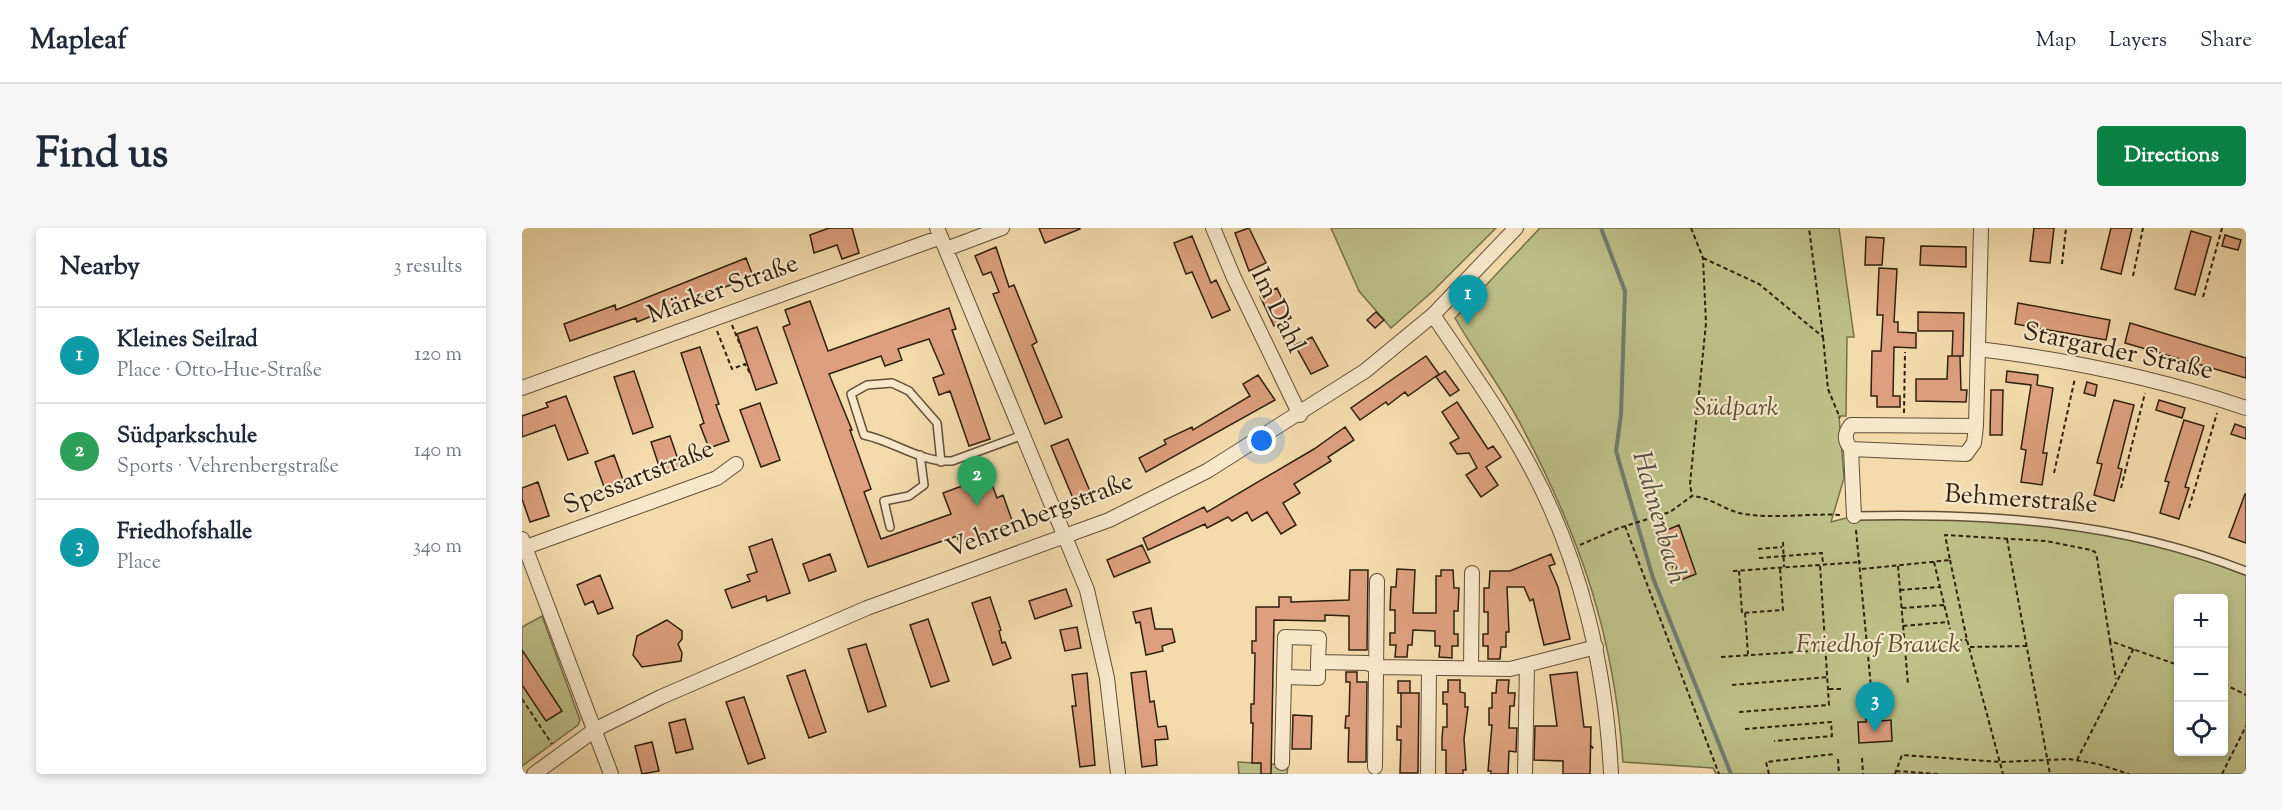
<!DOCTYPE html>
<html lang="en">
<head>
<meta charset="utf-8">
<style>
  :root { --surface:#fff; --page:#f6f6f7; --text:#1f2937; --muted:#747a83; --line:#e0e1e3; --accent:#0b8043 }
  body { margin:0; font-family:"Sorts Mill Goudy",serif; background:var(--page); color:var(--text) }
  .controls { position:absolute; right:18px; bottom:18px; display:grid; overflow:hidden; border-radius:6px; box-shadow:0 3px 9px #0003 }
  .controls button { width:54px; height:54px; display:grid; place-items:center; padding:0; border:0; border-bottom:2px solid var(--line); background:var(--surface); color:var(--text); font:30px sans-serif }
  .you { position:absolute; left:740px; top:213px; width:21px; height:21px; margin:-15px; border:4px solid #fff; border-radius:50%; background:#1a73e8; box-shadow:0 0 0 9px #1a73e833 }
  .badge { display:grid; place-items:center; width:39px; height:39px; border-radius:50%; background:var(--accent); color:#fff; font-size:20px; font-weight:700 }
  .pin { position:absolute; translate:-50% -50px; filter:drop-shadow(0 2px 3px #0008) }
  .pin::after { content:''; position:absolute; top:32px; width:21px; height:18px; background:inherit; clip-path:polygon(0 0,100% 0,50% 100%) }
  .list { margin:0; padding:0; list-style:none }
  h2 { display:flex; justify-content:space-between; align-items:center; height:78px; margin:0; padding:0 24px; font-size:26px }
  h2 small { font-size:20px; font-weight:400; color:var(--muted) }
  .list li { display:grid; grid-template-columns:39px 1fr auto; gap:18px; align-items:center; box-sizing:border-box; height:96px; padding:0 24px; border-top:2px solid var(--line) }
  .list b { display:block; font-size:22px; white-space:nowrap }
  .list p { margin:0; font-size:20px; white-space:nowrap; color:var(--muted) }
  .list em { font-size:20px; font-style:normal; color:var(--muted) }
  .icon { flex:none; width:33px; height:33px; fill:none; stroke:currentColor; stroke-width:2; stroke-linecap:round; stroke-linejoin:round }
  .map { position:relative; flex:none; width:1724px; height:546px; overflow:hidden; border-radius:6px }
  header { display:flex; align-items:center; gap:36px; box-sizing:border-box; height:84px; padding:0 30px; background:var(--surface); border-bottom:2px solid var(--line) }
  header strong { font-size:28px }
  nav { display:flex; gap:33px; margin-inline-start:auto; font-size:21px }
  .intro { display:flex; align-items:center; justify-content:space-between; box-sizing:border-box; height:144px; padding:0 36px }
  h1 { margin:0; font-size:42px }
  .button { padding:15px 27px; border-radius:6px; background:var(--accent); color:#fff; font-size:21px; font-weight:700 }
  main { display:flex; gap:36px; padding:0 36px }
  aside { flex:1; background:var(--surface); border-radius:6px; box-shadow:0 3px 9px #0003 }
  .map>svg:first-child { display:block }
  .green { fill:#bdc089; stroke:#76704c; stroke-width:1.5; fill-rule:evenodd }
  .lines { fill:none; stroke-linecap:round; stroke-linejoin:round }
  .stream { stroke:#707c6f; stroke-width:4 }
  .building { fill:#dd9f7f; stroke:#2f200e; stroke-width:1.5 }
  .service-casing { stroke:#604f36; stroke-width:10 }
  .minor-casing { stroke:#604f36; stroke-width:16 }
  .path { stroke:#2f200e; stroke-width:2; stroke-dasharray:4.5 3; stroke-linecap:butt }
  .service { stroke:#f7e8ca; stroke-width:7 }
  .minor { stroke:#f7e8ca; stroke-width:14 }
  .labels { text-anchor:middle; dominant-baseline:central; stroke-width:4.5; stroke-linejoin:round; paint-order:stroke }
  .street-label { font-size:26px; fill:#2f200e; stroke:#f7e8ca }
  .park-label { font-size:26px; font-style:italic; fill:#5a5033; stroke:#f7e8ca }
  .water-label { font-size:27px; font-style:italic; fill:#504e3f; stroke:#f7e8ca }
</style>
</head>
<body>
<header>
<strong>Mapleaf</strong>
<nav><a>Map</a><a>Layers</a><a>Share</a></nav>
</header>
<div class="intro"><h1>Find us</h1><a class="button">Directions</a></div>
<main>
<aside>
<h2>Nearby<small>3 results</small></h2>
<ul class="list">
<li><span class="badge" style="background:#0f9aa8">1</span><div><b>Kleines Seilrad</b><p>Place · Otto-Hue-Straße</p></div><em>120 m</em></li>
<li><span class="badge" style="background:#2e9e5b">2</span><div><b>Südparkschule</b><p>Sports · Vehrenbergstraße</p></div><em>140 m</em></li>
<li><span class="badge" style="background:#0f9aa8">3</span><div><b>Friedhofshalle</b><p>Place</p></div><em>340 m</em></li>
</ul>
</aside>
<div class="map">
<svg width="1724" height="546" viewBox="0 0 1724 546">
  <rect width="100%" height="100%" fill="#f3dbae"/>
  <filter id="stains"><feTurbulence type="fractalNoise" baseFrequency=".00333" numOctaves="4"/><feColorMatrix values="0 0 0 0 .2 0 0 0 0 .09 0 0 0 0 .02 0 0 0 .5 -.17"/></filter>
  <radialGradient id="worn" r=".72"><stop offset=".6" stop-color="#630" stop-opacity="0"/><stop offset="1" stop-color="#630" stop-opacity=".3"/></radialGradient>
  <path class="green" d="M809,0H974L911,63L869,100L837,63Z
    M1018,0H1317L1332,109H1325L1324,188H1317L1322,250L1309,294L1332,288L1464,290L1573,299L1724,343V546H1194L1191,540L1101,534C1092,407 1059,311 1000,199C981,161 954,127 933,90ZM1656,370H1702V524H1656Z
    M20,388L58,492L56,497L0,538V399Z
    M716,534L766,537L765,546H717Z"/>
  <g class="lines">
    <path class="stream" d="M1079,0L1103,63L1099,187L1094,223L1131,350L1209,546"/>
  </g>
  <path class="building" d="M307,0H330L337,25L320,31L315,17L292,25L288,7Z
    M517,0H558V1L523,15Z
    M727,0L744,35L727,43L713,5Z
    M1512,0H1532L1528,35L1508,33Z
    M1589,0H1610L1599,46L1579,41Z
    M1669,3L1689,9L1673,67L1653,61Z
    M1703,7L1719,12L1716,22L1700,18Z
    M670,8L689,55L694,52L708,82L690,90L670,44L664,46L652,15Z
    M1344,9L1362,10L1360,37H1343Z
    M1399,18L1444,19V39L1398,37Z
    M474,19L487,59L492,57L515,114L510,117L540,189L523,196L471,66L477,64L469,44L461,47L453,28Z
    M224,30L231,48L115,94L114,90L48,113L42,96L93,77L94,82Z
    M1357,40L1375,41L1372,94H1376V104L1394,105V120L1372,119L1371,168H1378V179H1355V168H1349L1350,123H1359L1361,87H1355Z
    M755,60L769,90L752,98L738,68Z
    M288,73L306,123L427,80L434,101L430,102L468,211L447,218L428,163L417,167L411,150L422,146L407,111L376,121L380,132L363,138L359,128L307,146L330,202H328L349,261L342,264L359,311L429,286L421,265L467,248L475,270L481,267L492,298L438,317L435,308L346,339L261,99L268,96L263,82Z
    M1496,75L1588,92L1584,112L1493,96Z
    M854,84L862,92L853,100L845,92Z
    M1396,84L1442,85L1441,128H1430L1431,103H1396Z
    M1608,95L1724,130V150L1603,115Z
    M235,99L255,155L234,162L215,106Z
    M790,109L806,138L789,146L773,117Z
    M178,119L197,176L194,177L207,213L187,220L178,197L182,195L159,125Z
    M904,128L917,146L886,168L883,164L866,177L864,174L838,192L829,180Z
    M1426,128H1438L1439,162H1445L1444,174L1394,173V151H1425Z
    M112,143L131,199L111,206L92,149Z
    M923,143L937,162L928,168L914,149Z
    M1485,143L1516,147L1515,157L1531,160L1521,225H1525L1520,257L1499,254L1504,222L1499,221L1509,157L1484,154Z
    M736,147L753,172L624,244L617,230L644,216L642,212L670,199L671,202L728,168L721,156Z
    M1565,154L1575,157L1573,168L1562,165Z
    M1469,162H1481L1480,207H1468Z
    M44,168L66,225L46,232L33,197L0,209V188L26,179L24,175Z
    M1592,172L1612,177L1596,240L1600,241L1592,273L1572,267L1580,236L1575,235Z
    M1637,172L1663,180L1660,190L1634,182Z
    M935,174L966,221L971,218L979,229L964,239L976,257L959,269L944,247L955,240L947,225L935,226L928,215L937,210L920,184Z
    M238,175L258,232L239,239L218,182Z
    M1662,192L1682,198L1663,259L1667,260L1657,291L1638,285L1647,254L1643,253Z
    M1713,196L1724,200V211L1709,206Z
    M823,199L832,212L806,229L809,233L772,256L778,265L761,275L774,297L767,301L759,306L745,284L730,293L725,284L710,293L706,289L685,300L683,296L626,322L621,310L682,279L685,284L792,221Z
    M148,208L159,240L140,247L129,214Z
    M546,211L570,268L553,275L529,218Z
    M92,227L104,260L85,267L73,234Z
    M16,254L27,288L8,294L0,271V260Z
    M1723,266H1724V315L1707,309Z
    M1157,297L1174,346L1156,353L1138,305Z
    M250,311L268,365L245,373L244,368L210,380L203,362L228,353L225,347L235,344L227,319Z
    M620,317L628,334L592,349L585,332Z
    M308,326L314,343L287,353L281,336Z
    M1029,326L1033,336L1027,338L1036,359L1048,411L1022,417L1011,371L1008,373L1002,359H985L987,404H984V419H979L978,431H966V418H961V406H966V384H962V360H967L968,343H988Z
    M875,341L893,342L891,385H914V348H919V342H931L932,360H937L936,383H932V406H936V418H930V430L917,429L918,418H913V403L891,402L890,417H886L885,429H873L874,417H868V405H873V382H868L869,359H874Z
    M828,342H846L845,422H827V388L803,387V393L752,392L749,546H739V535H730L731,495H729V476H732L733,425H730V413H734V379H757V369H769V374L827,372Z
    M78,347L91,380L76,386L71,373L63,377L55,357Z
    M544,361L550,378L513,391L507,373Z
    M468,369L479,402L477,403L480,415L483,414L489,430L471,437L450,375Z
    M629,380L633,401H650L653,414L640,418L641,423L624,427L618,394L614,395L611,384Z
    M406,391L427,453L409,459L388,397Z
    M145,392L160,403V411L156,416L160,425L159,433L120,439L111,427L115,408Z
    M555,399L559,420L543,423L538,402Z
    M344,416L364,478L346,484L326,421Z
    M0,422L40,483L24,493L0,457Z
    M283,442L304,504L287,510L265,448Z
    M624,443L628,474L632,473L636,499L644,498L646,511L633,512L635,537L620,539L609,445Z
    M824,444H835V454H845L844,534H826L827,500H823L824,488H827L828,454H824Z
    M1055,444L1062,499H1069L1068,546H1041V533L1012,532L1013,498H1035L1028,447Z
    M565,445L573,537L558,539L550,478H554L550,447Z
    M926,452H938V464L943,465V479H946L942,511L944,542H941V546H924V522H920V510L921,499H925V476H921V464H926Z
    M975,452H987L986,465H993L992,478H988L987,500H995L994,524L987,523L986,546H969V543H966L970,497H967V480H970V465H974Z
    M876,453H888V465H876Z
    M879,465H897L896,545H878L879,512H875V498L879,499Z
    M222,469L243,530L226,536L204,474Z
    M1359,481L1360,493L1369,492L1370,513L1337,515L1336,494H1344V483Z
    M771,487L790,488L789,521H770Z
    M163,491L171,521L154,525L147,495Z
    M130,514L137,543L120,546L113,518Z"/>
  <g class="lines">
    <g class="service-casing">
      <path id="service" d="M419,234L415,195L387,163L370,155L345,157L329,166L342,207C372,213 399,235 430,233L501,207
        M1332,288C1468,285 1597,293 1724,343
        M368,299L362,273L387,268L402,257L398,227"/>
    </g>
    <g class="minor-casing">
      <path id="minor" d="M415,0L565,362L585,450L596,546
        M691,0L712,50L778,187
        M424,21L480,0
        M911,87C945,137 980,186 1009,240C1059,333 1084,441 1089,546
        M1456,121C1548,132 1636,150 1724,180
        M0,160L419,9
        M1329,197L1454,198L1452,215L1444,226L1329,221C1322,212 1322,206 1329,197Z
        M1454,198L1459,0
        M1329,221L1332,288
        M0,311L89,546
        M4,319L195,250L214,236
        M796,434V450L762,449L763,409L797,410L796,434L845,435L855,439L988,441L1074,419
        M949,440L950,345
        M760,535L762,449
        M853,539L855,353
        M12,546L74,501L139,469L345,380L587,292L685,243L843,143L911,87L994,0
        M906,546L907,440
        M1003,546L1005,437"/>
    </g>
    <path class="path" d="M1169,0L1181,30L1184,95L1168,256L1170,268
      M1181,30L1237,56L1301,109L1287,0
      M1540,36L1544,0
      M1611,48L1621,0
      M1681,69L1700,0
      M210,97L219,119
      M195,103L210,141L223,136L229,147
      M1301,109L1306,161L1318,190
      M1382,185L1383,124
      M1532,245L1553,150
      M1599,260L1623,165
      M1667,280L1695,185
      M1103,298L1197,546
      M1334,302L1349,459
      M1485,311L1528,546
      M1261,314L1262,339
      M1058,317L1097,300L1148,284L1170,268C1189,269 1203,283 1222,286C1255,291 1287,285 1320,287
      M1236,321L1260,319
      M1237,330L1300,325L1301,336
      M1428,332L1445,412L1481,546
      M1412,334L1428,401
      M1376,338L1386,456
      M1340,341L1428,332L1423,307L1524,313L1569,322L1573,324L1575,330L1588,413L1656,437
      M1211,343L1339,334
      M1217,343L1220,385L1261,382L1258,340
      M1378,362L1417,359
      M1380,380L1422,377
      M1223,385L1226,426
      M1381,398L1426,394
      M1588,413L1594,451
      M1383,415L1445,412
      M1448,419L1505,418
      M1199,429L1304,422
      M1702,456L1724,467
      M1210,457L1306,449
      M1307,461H1319
      M0,471L30,516
      M1217,484L1307,477L1298,337
      M1223,501L1309,494L1310,508L1252,513
      M1068,517L1073,522
      M1340,530L1341,546
      M1316,531L1317,546
      M1555,532L1612,420
      M1374,543L1416,546
      M1247,546L1244,534L1312,526
      M1373,546L1380,527L1479,534L1547,531L1576,536L1607,546
      M1700,546L1724,498"/>
    <use href="#service" class="service"/>
    <use href="#minor" class="minor"/>
  </g>
  <g class="labels">
    <g class="street-label">
      <text transform="translate(201 62) rotate(-20)">Märker Straße</text>
      <text transform="translate(755 83) rotate(64)">Im Dahl</text>
      <text transform="translate(1596 124) rotate(12)">Stargarder Straße</text>
      <text transform="translate(117 250) rotate(-22)">Spessartstraße</text>
      <text transform="translate(1499 272) rotate(4)">Behmerstraße</text>
      <text transform="translate(518 288) rotate(-21)">Vehrenbergstraße</text>
    </g>
    <g class="park-label">
      <text x="1214" y="180">Südpark</text>
      <text x="1356" y="417">Friedhof Brauck</text>
    </g>
    <g class="water-label">
      <text transform="translate(1136 290) rotate(74)">Hahnenbach</text>
    </g>
  </g>
  <rect width="100%" height="100%" filter="url(#stains)"/>
  <rect width="100%" height="100%" fill="url(#worn)"/>
</svg>
<div class="controls">
<button>+</button>
<button>−</button>
<button><svg class="icon" aria-label="locate" viewBox="0 0 24 24"><circle cx="12" cy="12" r="6"/><path d="M12 2v4M12 18v4M2 12h4M18 12h4"/></svg></button>
</div>
<div class="you"></div>
<div class="pin badge" style="left:946px;top:97px;background:#0f9aa8">1</div>
<div class="pin badge" style="left:455px;top:278px;background:#2e9e5b">2</div>
<div class="pin badge" style="left:1353px;top:504px;background:#0f9aa8">3</div>
</div>
</main>
</body>
</html>
